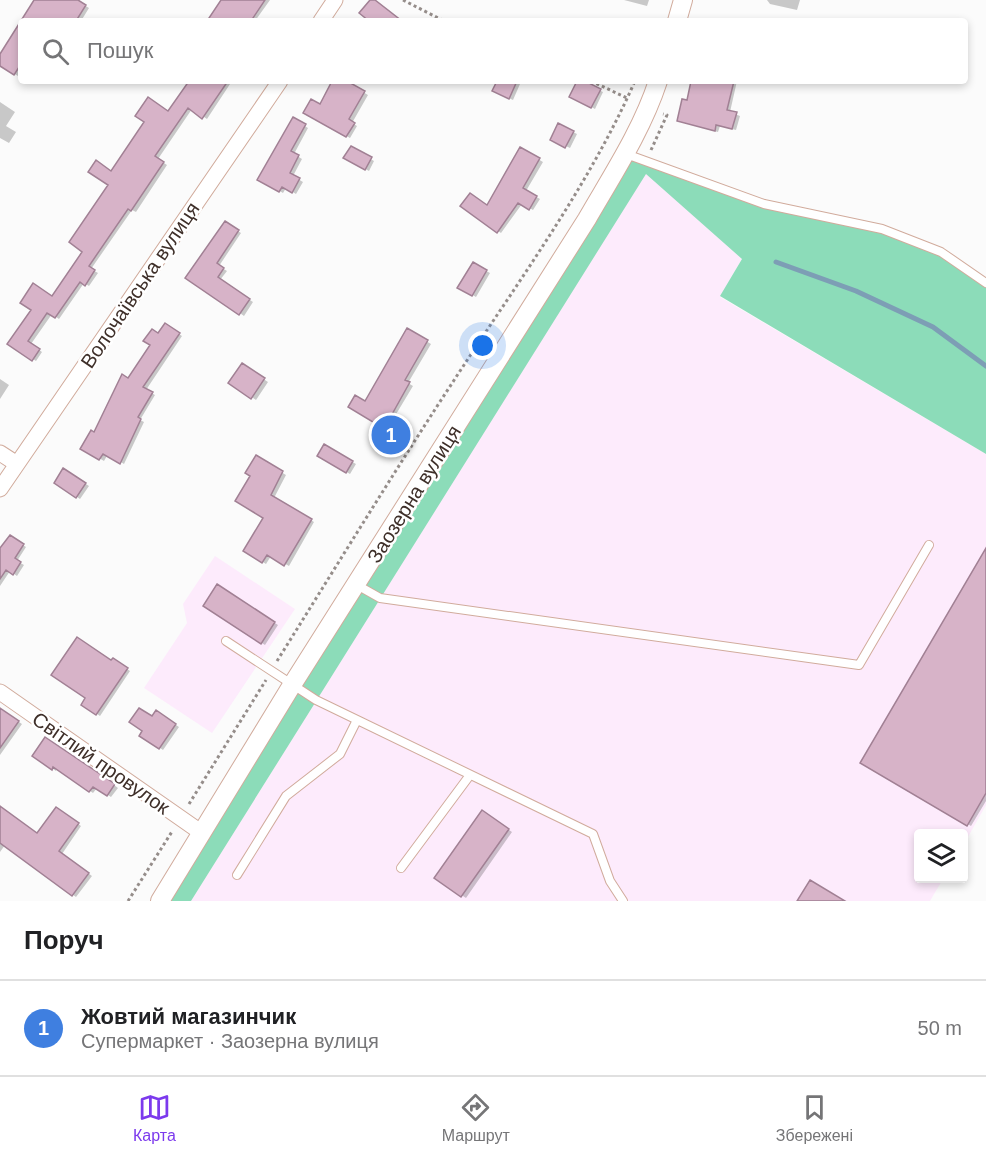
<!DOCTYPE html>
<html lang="uk">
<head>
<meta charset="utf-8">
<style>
  :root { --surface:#fff; --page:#f2f2f2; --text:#202124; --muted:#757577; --line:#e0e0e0; --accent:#7c3aed }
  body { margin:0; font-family:Arial,sans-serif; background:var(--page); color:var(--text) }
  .controls { position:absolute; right:18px; bottom:18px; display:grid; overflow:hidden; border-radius:6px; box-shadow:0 3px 9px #0003 }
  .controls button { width:54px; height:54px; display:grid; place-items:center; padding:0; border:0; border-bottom:2px solid var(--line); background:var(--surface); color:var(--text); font:30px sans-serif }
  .you { position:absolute; left:483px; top:346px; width:21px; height:21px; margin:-15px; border:4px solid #fff; border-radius:50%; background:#1a73e8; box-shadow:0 0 0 9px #1a73e833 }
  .badge { display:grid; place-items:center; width:39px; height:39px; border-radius:50%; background:var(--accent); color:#fff; font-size:20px; font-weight:700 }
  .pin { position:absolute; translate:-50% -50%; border:3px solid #fff; box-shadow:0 2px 6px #0006 }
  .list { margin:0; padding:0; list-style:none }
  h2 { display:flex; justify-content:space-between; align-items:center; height:78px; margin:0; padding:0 24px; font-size:26px }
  h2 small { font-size:20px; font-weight:400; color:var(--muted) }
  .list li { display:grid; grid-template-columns:39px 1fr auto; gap:18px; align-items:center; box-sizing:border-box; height:96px; padding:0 24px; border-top:2px solid var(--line) }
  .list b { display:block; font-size:22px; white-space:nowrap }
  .list p { margin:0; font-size:20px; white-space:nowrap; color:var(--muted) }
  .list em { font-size:20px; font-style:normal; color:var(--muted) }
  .icon { flex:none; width:33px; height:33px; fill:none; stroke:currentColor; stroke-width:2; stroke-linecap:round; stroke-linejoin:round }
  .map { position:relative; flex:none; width:986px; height:901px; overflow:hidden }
  .search { position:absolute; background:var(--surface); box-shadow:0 3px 9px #0003; left:18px; right:18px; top:18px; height:66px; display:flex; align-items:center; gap:15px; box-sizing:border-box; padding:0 21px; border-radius:6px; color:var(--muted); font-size:22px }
  .sheet { height:174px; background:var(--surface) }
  nav { display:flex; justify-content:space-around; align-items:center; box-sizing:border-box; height:84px; border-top:2px solid var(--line); background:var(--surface); font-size:16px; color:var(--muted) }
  nav a { display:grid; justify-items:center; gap:3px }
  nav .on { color:var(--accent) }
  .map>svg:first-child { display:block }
  .industrial { fill:#fdebfc }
  .green { fill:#8cdcb9 }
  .shadow { fill:#0003 }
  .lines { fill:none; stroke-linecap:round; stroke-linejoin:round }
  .stream { stroke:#7d9eb5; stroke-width:5 }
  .building { fill:#d7b3c8; stroke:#a18094; stroke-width:1.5 }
  .service-casing { stroke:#d1ab9c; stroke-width:10 }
  .minor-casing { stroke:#d1ab9c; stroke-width:17 }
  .tertiary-casing { stroke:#d1ab9c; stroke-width:20 }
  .path { stroke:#958d8a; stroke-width:3; stroke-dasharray:3 3; stroke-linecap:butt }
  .service { stroke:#fff; stroke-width:8 }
  .minor { stroke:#fff; stroke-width:15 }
  .tertiary { stroke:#fff; stroke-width:18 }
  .labels { text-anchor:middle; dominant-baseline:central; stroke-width:5; stroke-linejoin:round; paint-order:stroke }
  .street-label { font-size:20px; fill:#3e2f29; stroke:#fff }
</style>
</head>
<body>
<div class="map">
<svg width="986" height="901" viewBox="0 0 986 901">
  <rect width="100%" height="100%" fill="#fbfbfb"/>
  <path class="industrial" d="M646,173L742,259L720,297L986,454V805L964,844V834H918V878L943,879L930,901H191Z
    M215,556L295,609L212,733L144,688L187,623L183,604Z"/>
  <path class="green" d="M626,154L764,204L882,229L941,252L986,283V454L720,296L742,259L646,174L191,901H160Z"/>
  <path class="shadow" d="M35,0H76L89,8L81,21H22Z
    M223,0H270L255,21H209Z
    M624,0H649L647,6Z
    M767,0H800L797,10L770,4Z
    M21,22V72L18,76L0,65V56Z
    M191,81H232L207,119L192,109L158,159L167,165L136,212L132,210L91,269L98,273L89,286L84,283L59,319L52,314L31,344L42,352L36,361L9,344L53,297L84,251L110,185L112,173L169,113Z
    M334,81H344L368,95L352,123L357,126L350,138L305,113L321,106Z
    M497,81H513L520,84L513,100L497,93Z
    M579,81L603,92L595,109L571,96Z
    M693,81H737L730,112L740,116L736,130L720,126L718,132L678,121L688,102Z
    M0,102L15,112L6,126L16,132L9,143L0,138Z
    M293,119L308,128L294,154L302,159L293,176L303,182L296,194L286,188L283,193L259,179Z
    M559,125L577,134L570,148L551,139Z
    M351,148L374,161L369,171L345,158Z
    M521,149L543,162L526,191L540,199L533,210L522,204L501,233L498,231L487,206Z
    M225,223L241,233L219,266L227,271L220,280L253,302L244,316L188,277Z
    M473,264L490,273L476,297L459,287Z
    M165,325L182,336L146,390L155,395L140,420L144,422L124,464L108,454L104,461L82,448L94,434Z
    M407,330L431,344L408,383L413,386L392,421L409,431L396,453L377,442L386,427L366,403Z
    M242,365L268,382L256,400L230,382Z
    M0,379L9,385L0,399Z
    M325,446L356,464L350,474L319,456Z
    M256,457L286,475L274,498L314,522L289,566L271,556L266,564L245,551L265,517Z
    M64,470L89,486L80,499L56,482Z
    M10,537L26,547L17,561L24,565L17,576L10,571L0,586V552Z
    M986,551V801L971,826L862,762Z
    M218,586L278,625L265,645L205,605Z
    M113,660L130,671L100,716L83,704Z
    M0,709L22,724L0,755Z
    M157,712L179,727L163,750L141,735Z
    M34,756L91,768L118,788L111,797L97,788L93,793L57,768L56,771Z
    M0,807L38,835L60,811L81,826L62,854L92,876L76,897L5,845L0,852Z
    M486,814L512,832L466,898L436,878Z"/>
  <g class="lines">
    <path class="stream" d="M776,262L856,291L933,327L986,366"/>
  </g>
  <path class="building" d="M34,0H78L86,5L76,21H21V64L14,75L0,66V54Z
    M221,0H265L251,21H207Z
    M370,0H375L402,21H369L359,13Z
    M189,81H228L202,119L188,108L155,156L164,162L131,211L128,209L89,266L95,270L85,286L80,282L55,318L47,313L28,341L40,349L32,361L7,344L31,310L20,303L33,283L52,296L82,252L69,242L108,185L88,172L96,160L111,171L144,122L135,116L148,97L168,111Z
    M332,81H347L365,91L349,119L355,123L346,137L303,113L311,99L320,104Z
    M497,81H517L509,99L492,91Z
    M577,81H585L601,89L591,108L569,97Z
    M691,81H734L727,110L737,112L732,129L716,125L715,131L677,121L682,99L687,100Z
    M293,117L306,124L291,151L299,155L290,173L300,178L292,193L282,187L279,192L257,180Z
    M558,123L574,131L565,148L550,140Z
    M351,146L372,157L365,170L343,158Z
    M520,147L540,158L523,188L537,196L529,210L518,203L497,233L460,206L470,193L487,205Z
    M225,221L239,230L217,263L224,268L218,277L250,299L239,315L185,278Z
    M473,262L487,270L472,296L457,288Z
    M165,323L180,333L143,387L153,392L138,417L141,419L120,464L103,454L99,460L80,449L91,430L94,432L122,374L128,378L150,345L143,341L152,329L158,333Z
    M407,328L428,340L405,380L410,382L390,418L407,428L392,452L375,442L383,428L348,407L355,395L365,401Z
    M242,363L265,378L251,399L228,383Z
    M324,444L353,461L346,473L317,456Z
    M256,455L283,471L271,495L312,519L284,566L267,555L262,563L243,551L263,518L235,501L250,476L245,473Z
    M63,468L86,483L76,498L54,483Z
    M10,535L24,544L15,558L21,562L13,575L6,570L0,579V548Z
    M986,548V793L967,826L860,763Z
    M217,584L275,622L261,644L203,606Z
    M77,637L111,660L113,658L128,668L96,715L81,705L85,698L51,675Z
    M0,708L19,721L0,748Z
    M139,708L152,716L156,710L176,724L159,749L139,736L142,731L129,722Z
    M45,737L115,784L107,796L93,787L89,792L53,767L52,770L32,756Z
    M0,806L37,833L56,807L79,823L59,851L89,873L72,896L0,843Z
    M482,810L509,829L461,897L434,878Z
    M810,880L845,901H797Z"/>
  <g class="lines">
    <g class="service-casing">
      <path id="service" d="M626,154L764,204L882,229L941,252L986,283
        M357,585L380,598L859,665L929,545
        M226,641L316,700L593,834L610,881L623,901
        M401,868L470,775
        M237,875L286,796L340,754L357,720"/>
    </g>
    <g class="minor-casing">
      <path id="minor" d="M321,21L335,0
        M0,453L17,464
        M0,489L280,81
        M0,692L202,833"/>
    </g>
    <g class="tertiary-casing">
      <path id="tertiary" d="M677,21L683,0
        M160,901L292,685L587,219C613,174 642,130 658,81"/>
    </g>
    <path class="path" d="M403,0L444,21
      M591,81L627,98
      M651,150L667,115L663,114
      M277,661C339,562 400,462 464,365C524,273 590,183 635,81
      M189,804L266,680
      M128,901L173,830"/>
    <use href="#service" class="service"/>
    <use href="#minor" class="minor"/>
    <use href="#tertiary" class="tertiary"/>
  </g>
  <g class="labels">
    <g class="street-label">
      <text transform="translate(140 285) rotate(-56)">Волочаївська вулиця</text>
      <text transform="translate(414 494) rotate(-58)">Заозерна вулиця</text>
      <text transform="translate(101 763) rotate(35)">Світлий провулок</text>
    </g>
  </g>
</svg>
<div class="controls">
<button><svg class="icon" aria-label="layers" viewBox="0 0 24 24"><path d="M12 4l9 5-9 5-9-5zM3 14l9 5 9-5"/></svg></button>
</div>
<div class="you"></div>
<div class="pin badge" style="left:391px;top:435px;background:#3f7fe0">1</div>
<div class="search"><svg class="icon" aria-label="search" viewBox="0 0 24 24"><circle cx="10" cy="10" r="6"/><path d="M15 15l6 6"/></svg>Пошук</div>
</div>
<section class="sheet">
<h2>Поруч<small></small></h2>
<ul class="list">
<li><span class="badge" style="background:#3f7fe0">1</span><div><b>Жовтий магазинчик</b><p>Супермаркет · Заозерна вулиця</p></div><em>50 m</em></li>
</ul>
</section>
<nav>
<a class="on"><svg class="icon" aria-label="map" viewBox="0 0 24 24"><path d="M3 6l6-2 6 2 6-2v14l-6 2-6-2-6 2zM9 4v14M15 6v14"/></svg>Карта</a>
<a><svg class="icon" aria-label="directions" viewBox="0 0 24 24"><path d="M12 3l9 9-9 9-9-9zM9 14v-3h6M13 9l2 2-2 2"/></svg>Маршрут</a>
<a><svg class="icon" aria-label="saved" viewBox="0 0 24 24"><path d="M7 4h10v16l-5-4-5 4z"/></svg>Збережені</a>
</nav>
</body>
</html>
